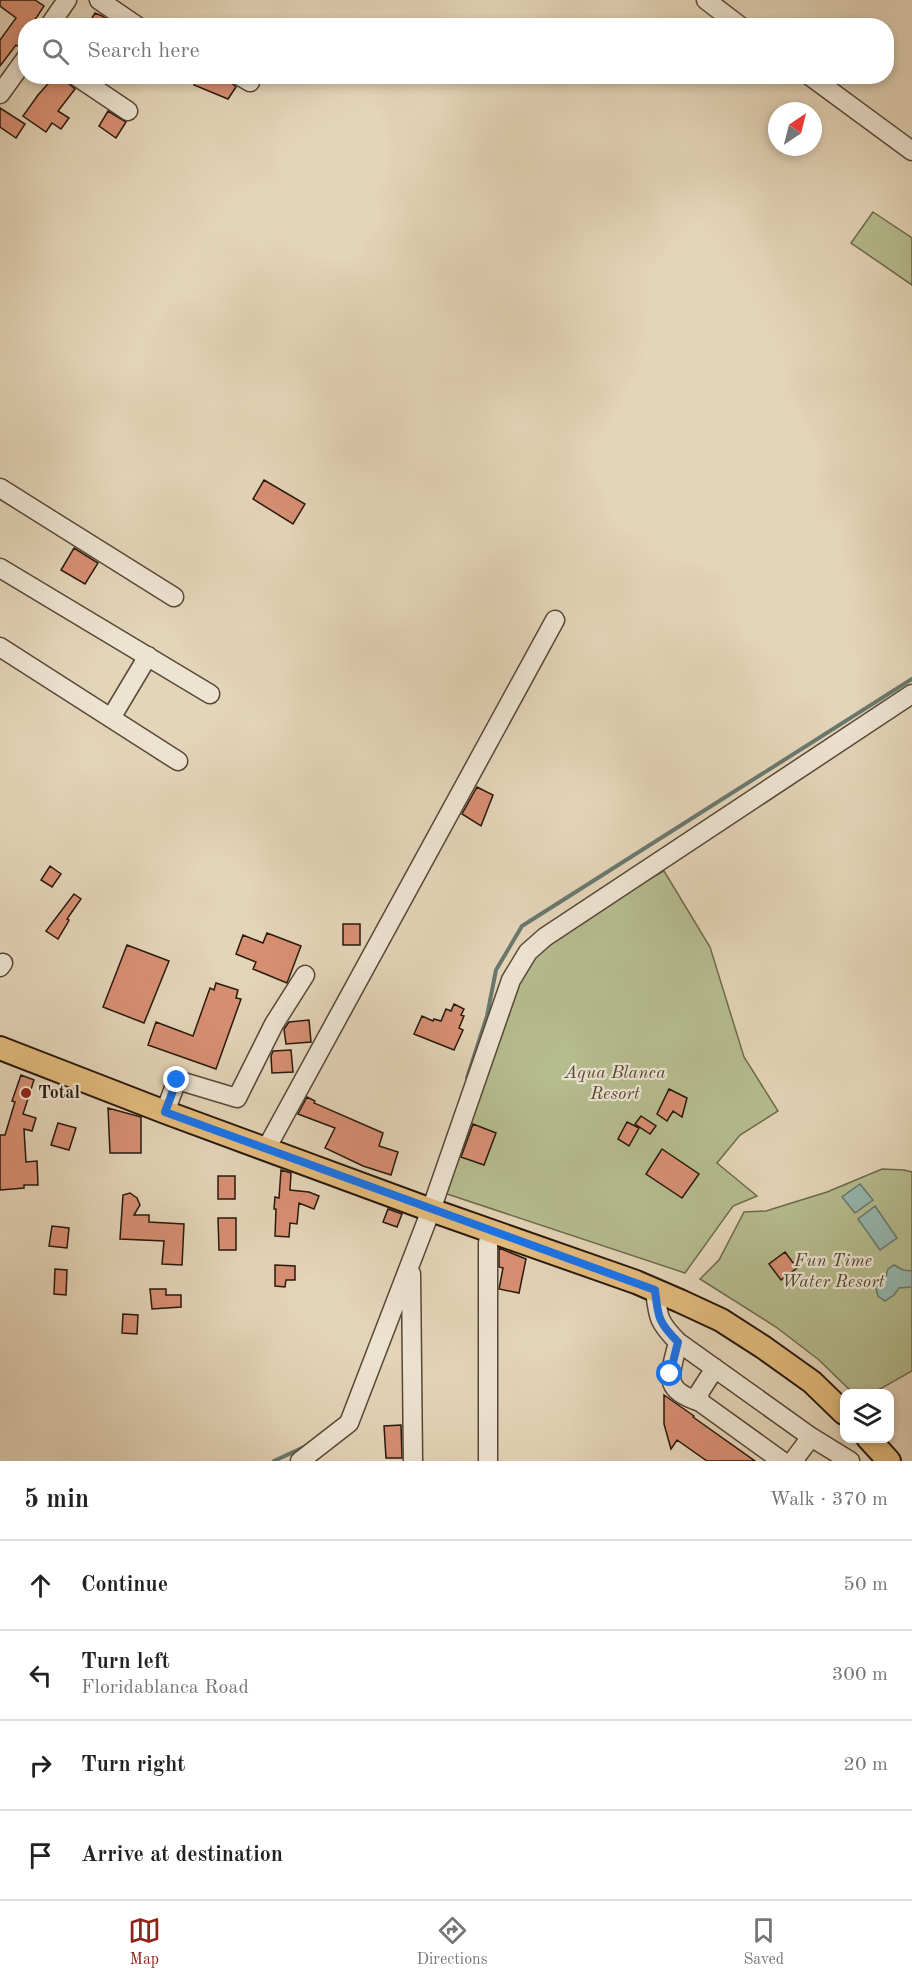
<!DOCTYPE html>
<html lang="en">
<head>
<meta charset="utf-8">
<style>
  :root { --surface:#fff; --page:#f6f6f6; --text:#222; --muted:#767676; --line:#e0e0e0; --accent:#8f2418 }
  body { margin:0; font-family:"Old Standard TT",serif; background:var(--page); color:var(--text) }
  .controls { position:absolute; right:18px; bottom:18px; display:grid; overflow:hidden; border-radius:12px; box-shadow:0 3px 9px #0003 }
  .controls button { width:54px; height:54px; display:grid; place-items:center; padding:0; border:0; border-bottom:2px solid var(--line); background:var(--surface); color:var(--text); font:30px sans-serif }
  .compass { position:absolute; left:768px; top:102px; width:54px; height:54px; border-radius:50%; background:var(--surface); box-shadow:0 3px 9px #0003; rotate:35deg }
  .stop { position:absolute; width:18px; height:18px; margin:-14px; border:4px solid #1a73e8; border-radius:50%; background:#fff }
  .stop.end { background:#1a73e8; border-color:#fff; box-shadow:0 2px 6px #0008 }
  .list { margin:0; padding:0; list-style:none }
  h2 { display:flex; justify-content:space-between; align-items:center; height:78px; margin:0; padding:0 24px; font-size:26px }
  h2 small { font-size:20px; font-weight:400; color:var(--muted) }
  .list li { display:grid; grid-template-columns:39px 1fr auto; gap:18px; align-items:center; box-sizing:border-box; height:90px; padding:0 24px; border-top:2px solid var(--line) }
  .list b { display:block; font-size:22px; white-space:nowrap }
  .list p { margin:0; font-size:20px; white-space:nowrap; color:var(--muted) }
  .list em { font-size:20px; font-style:normal; color:var(--muted) }
  .icon { flex:none; width:33px; height:33px; fill:none; stroke:currentColor; stroke-width:2; stroke-linecap:round; stroke-linejoin:round }
  .map { position:relative; flex:none; width:912px; height:1461px; overflow:hidden }
  .search { position:absolute; background:var(--surface); box-shadow:0 3px 9px #0003; left:18px; right:18px; top:18px; height:66px; display:flex; align-items:center; gap:15px; box-sizing:border-box; padding:0 21px; border-radius:24px; color:var(--muted); font-size:22px }
  .sheet { height:438px; background:var(--surface) }
  nav { display:flex; justify-content:space-around; align-items:center; box-sizing:border-box; height:84px; border-top:2px solid var(--line); background:var(--surface); font-size:16px; color:var(--muted) }
  nav a { display:grid; justify-items:center; gap:3px }
  nav .on { color:var(--accent) }
  .map>svg:first-child { display:block }
  .green { fill:#b5bc8e; stroke:#6e6a4d; stroke-width:1.5 }
  .water { fill:#95b8b0; stroke:#69786e; stroke-width:1.5 }
  .lines { fill:none; stroke-linecap:round; stroke-linejoin:round }
  .stream { stroke:#69786e; stroke-width:4 }
  .building { fill:#d78f73; stroke:#28190c; stroke-width:1.5 }
  .minor-casing { stroke:#574837; stroke-width:21 }
  .major-casing { stroke:#28190c; stroke-width:26 }
  .minor { stroke:#ede3d1; stroke-width:18 }
  .major { stroke:#e2ba7c; stroke-width:22 }
  .route { stroke:#1a73e8; stroke-width:8 }
  .poi-dot { fill:#8f2418; stroke:#ede3d1; stroke-width:2 }
  .labels { text-anchor:middle; dominant-baseline:central; stroke-width:4.5; stroke-linejoin:round; paint-order:stroke }
  .park-label { font-size:18px; font-style:italic; fill:#524a33; stroke:#ede3d1 }
  .poi-label { font-size:18px; font-weight:bold; fill:#28190c; stroke:#ede3d1; text-anchor:start }
</style>
</head>
<body>
<div class="map">
<svg width="912" height="1461" viewBox="0 0 912 1461">
  <rect width="100%" height="100%" fill="#e4d4b8"/>
  <filter id="stains"><feTurbulence type="fractalNoise" baseFrequency=".00333" numOctaves="4"/><feColorMatrix values="0 0 0 0 .2 0 0 0 0 .09 0 0 0 0 .02 0 0 0 .5 -.17"/></filter>
  <radialGradient id="worn" r=".72"><stop offset=".6" stop-color="#630" stop-opacity="0"/><stop offset="1" stop-color="#630" stop-opacity=".3"/></radialGradient>
  <path class="green" d="M873,212L912,238V285L851,243Z
    M664,871L710,947L744,1057L778,1111L740,1135L717,1163L757,1196L733,1206L685,1273L441,1192L500,1019L529,962L583,916Z
    M882,1169L904,1170L912,1172V1371L873,1393H853L819,1360L776,1327L700,1279L719,1260L744,1212L766,1211L827,1192Z"/>
  <path class="water" d="M860,1184L873,1200L855,1213L842,1197Z
    M875,1206L897,1238L880,1250L858,1219Z
    M894,1265L903,1270L912,1271V1287L899,1288L894,1295L885,1301L878,1296L875,1285L886,1276L888,1269Z"/>
  <g class="lines">
    <path class="stream" d="M467,1078L487,1016L496,970L522,926L912,679
      M274,1461L306,1446"/>
  </g>
  <path class="building" d="M0,0H35L44,6L31,26H26V38L19,47L16,45L0,66V40L16,18L0,6Z
    M95,13L102,16L116,26H87Z
    M55,76H65L66,81L75,89L58,111L69,118L61,129L52,123L46,132L23,116L38,95Z
    M199,76H229L231,82L236,87L228,99L194,85Z
    M0,108L25,124L16,138L0,127Z
    M108,111L126,122L116,138L99,126Z
    M264,480L305,504L293,524L253,499Z
    M74,548L98,563L85,584L61,570Z
    M477,787L493,795L481,826L462,814Z
    M50,866L61,874L52,887L41,880Z
    M74,894L81,899L67,919L69,920L67,924L58,939L46,931Z
    M343,924H360V945H343Z
    M267,933L301,946L287,983L253,969L256,962L236,954L243,935L263,943Z
    M127,945L169,961L144,1023L103,1007Z
    M216,983L238,990L236,998L241,999L216,1069L148,1045L156,1022L193,1036L210,988L214,990Z
    M454,1004L464,1009L461,1015L464,1016L459,1028L463,1030L454,1050L414,1034L422,1016L433,1021L434,1019L441,1021L446,1009L451,1011Z
    M309,1020L311,1042L286,1044L284,1029L289,1022Z
    M291,1050L293,1072L272,1073L271,1056L273,1051Z
    M21,1075L34,1080L23,1114L36,1118L32,1131L24,1129L26,1162L37,1161L38,1185H24V1188L0,1190V1135H5L15,1102L12,1101Z
    M669,1089L687,1098L682,1117L673,1111L667,1121L657,1114Z
    M307,1097L315,1101L314,1103L383,1133L379,1146L398,1152L391,1175L363,1166L325,1148L335,1128L298,1114Z
    M108,1108L141,1117V1153H110Z
    M641,1116L656,1126L650,1134L635,1124Z
    M627,1122L639,1128L629,1146L618,1139Z
    M58,1123L76,1128L69,1150L51,1145Z
    M473,1124L496,1133L484,1165L461,1157Z
    M662,1149L699,1174L682,1198L646,1174Z
    M281,1170L291,1173L290,1190L309,1192L319,1196L314,1209L299,1203L297,1224L290,1223L289,1237L275,1236L276,1209H274L275,1197L279,1198Z
    M218,1176H235V1199H218Z
    M130,1193L137,1198L140,1205L134,1215H149V1222L184,1224L182,1265L162,1264L164,1241L120,1239L123,1195Z
    M388,1209L402,1214L397,1227L383,1222Z
    M218,1218H236V1250H219Z
    M52,1226L69,1228L67,1248L49,1246Z
    M499,1248L526,1259L519,1293L499,1289L503,1268L499,1267Z
    M785,1252L797,1268L781,1280L769,1264Z
    M275,1265L295,1266V1280H286L285,1287L275,1286Z
    M55,1269L67,1270L66,1295L54,1294Z
    M150,1289H166V1295H181V1307L152,1309Z
    M123,1314L138,1315L137,1334L122,1333Z
    M664,1395L694,1416L693,1417L755,1461H707L677,1440L671,1449L664,1424Z
    M401,1425L402,1458H386L384,1426Z"/>
  <g class="lines">
    <g class="minor-casing">
      <path id="minor" d="M99,0L137,26
        M706,0L740,26
        M49,26L67,0
        M76,76L128,111
        M240,76L250,82
        M810,76L912,151
        M0,94L26,58
        M0,488L174,597
        M0,568L210,694
        M0,647L178,761
        M111,718L148,656
        M0,967L3,963
        M165,1112L177,1080L237,1098L274,1024L305,975
        M266,1149L555,620
        M411,1274L413,1461
        M655,1290C658,1317 658,1322 678,1342L811,1437L850,1461
        M678,1342C670,1376 661,1389 700,1402
        M715,1368L699,1393L700,1402L782,1461
        M300,1461L349,1423L431,1210L511,980L528,952L545,937L912,694
        M488,1461V1243L490,1231
        M793,1461L811,1437"/>
    </g>
    <g class="major-casing">
      <path id="major" d="M0,1048L165,1112L431,1210L636,1282L680,1301L721,1320L763,1347L812,1382L844,1413
        M868,1438L889,1461"/>
    </g>
    <use href="#minor" class="minor"/>
    <use href="#major" class="major"/>
  </g>
  <g class="lines">
    <path class="route" d="M177,1080L165,1112L655,1290C658,1317 658,1322 678,1342L670,1374"/>
  </g>
  <circle class="poi-dot" cx="26" cy="1093" r="6"/>
  <g class="labels">
    <g class="park-label">
      <text x="615" y="1073">Aqua Blanca<tspan x="615" dy="21">Resort</tspan></text>
      <text x="833" y="1261">Fun Time<tspan x="833" dy="21">Water Resort</tspan></text>
    </g>
    <g class="poi-label">
      <text x="38" y="1093">Total</text>
    </g>
  </g>
  <rect width="100%" height="100%" filter="url(#stains)"/>
  <rect width="100%" height="100%" fill="url(#worn)"/>
</svg>
<div class="controls">
<button><svg class="icon" aria-label="layers" viewBox="0 0 24 24"><path d="M12 4l9 5-9 5-9-5zM3 14l9 5 9-5"/></svg></button>
</div>
<svg class="compass" viewBox="-18 -18 36 36"><path d="M0-13l5 13h-10z" fill="#e53935"/><path d="M0 13l5-13h-10z" fill="#767676"/></svg>
<div class="stop" style="left:670px;top:1374px"></div>
<div class="stop end" style="left:177px;top:1080px"></div>
<div class="search"><svg class="icon" aria-label="search" viewBox="0 0 24 24"><circle cx="10" cy="10" r="6"/><path d="M15 15l6 6"/></svg>Search here</div>
</div>
<section class="sheet">
<h2>5 min<small>Walk · 370 m</small></h2>
<ul class="list">
<li><svg class="icon" aria-label="ahead" viewBox="0 0 24 24"><path d="M12 20V5M6 11l6-6 6 6"/></svg><div><b>Continue</b></div><em>50 m</em></li>
<li><svg class="icon" aria-label="left" viewBox="0 0 24 24"><path d="M17 20v-9H6M10 6l-5 5 5 5"/></svg><div><b>Turn left</b><p>Floridablanca Road</p></div><em>300 m</em></li>
<li><svg class="icon" aria-label="right" viewBox="0 0 24 24"><path d="M7 20v-9h11M14 6l5 5-5 5"/></svg><div><b>Turn right</b></div><em>20 m</em></li>
<li><svg class="icon" aria-label="arrive" viewBox="0 0 24 24"><path d="M6 21V4h12l-3 4 3 4H6"/></svg><div><b>Arrive at destination</b></div></li>
</ul>
</section>
<nav>
<a class="on"><svg class="icon" aria-label="map" viewBox="0 0 24 24"><path d="M3 6l6-2 6 2 6-2v14l-6 2-6-2-6 2zM9 4v14M15 6v14"/></svg>Map</a>
<a><svg class="icon" aria-label="directions" viewBox="0 0 24 24"><path d="M12 3l9 9-9 9-9-9zM9 14v-3h6M13 9l2 2-2 2"/></svg>Directions</a>
<a><svg class="icon" aria-label="saved" viewBox="0 0 24 24"><path d="M7 4h10v16l-5-4-5 4z"/></svg>Saved</a>
</nav>
</body>
</html>
